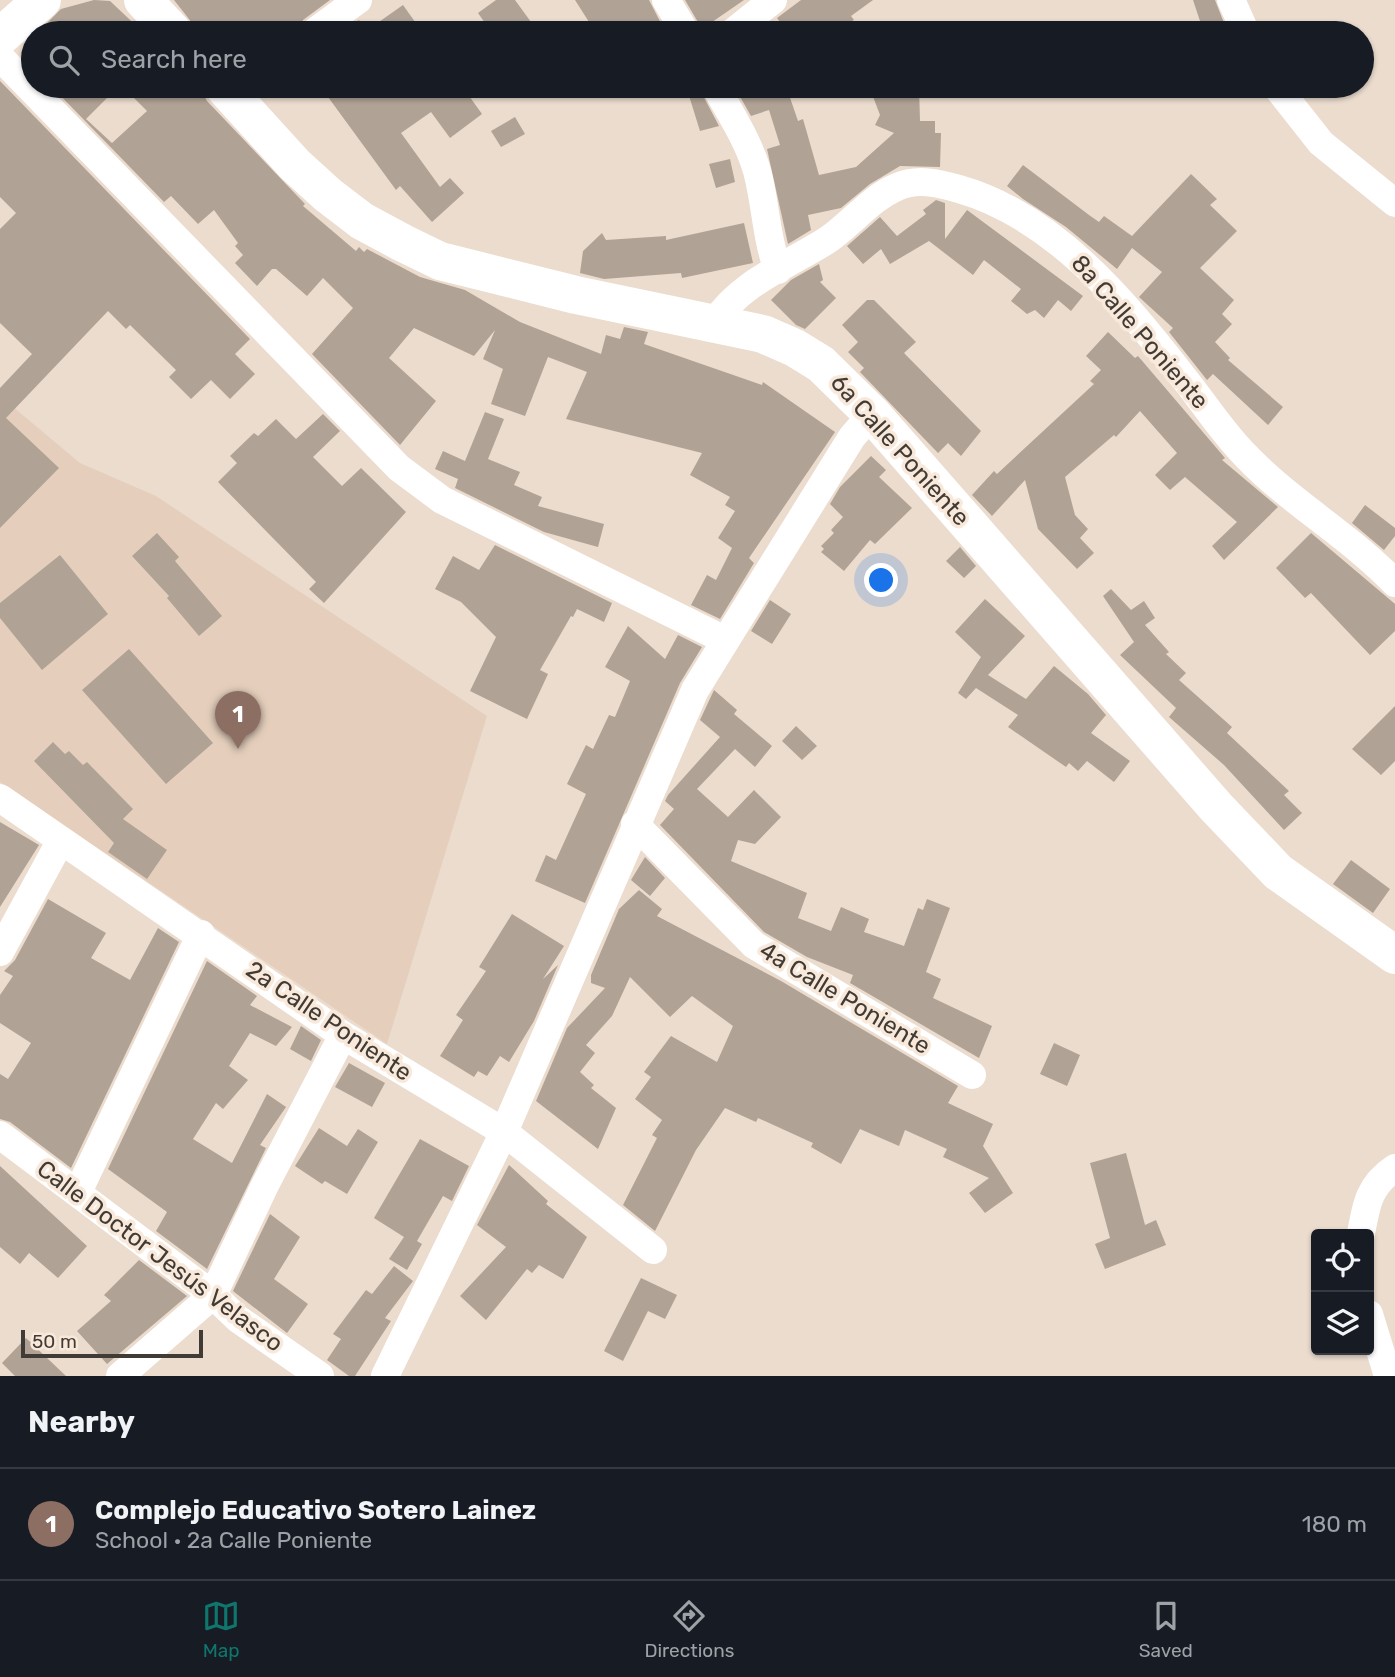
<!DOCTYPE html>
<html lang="en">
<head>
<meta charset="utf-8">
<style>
  :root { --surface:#171b24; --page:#20242c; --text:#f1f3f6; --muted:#9ea1a6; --line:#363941; --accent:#0f766e }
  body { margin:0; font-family:Rubik,sans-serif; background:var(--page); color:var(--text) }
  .controls { position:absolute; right:21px; bottom:21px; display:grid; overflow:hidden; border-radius:7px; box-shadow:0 2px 5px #0004 }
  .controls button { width:63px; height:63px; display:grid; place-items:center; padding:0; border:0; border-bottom:2px solid var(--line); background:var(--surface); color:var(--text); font:35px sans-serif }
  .scale { position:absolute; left:21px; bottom:18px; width:182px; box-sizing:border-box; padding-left:7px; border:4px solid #413b35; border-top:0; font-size:19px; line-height:24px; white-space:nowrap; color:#413b35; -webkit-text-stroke:5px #f9e9db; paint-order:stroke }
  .you { position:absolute; left:882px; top:581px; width:24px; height:24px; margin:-18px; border:5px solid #fff; border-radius:50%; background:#1a73e8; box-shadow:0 0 0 10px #1a73e833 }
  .badge { display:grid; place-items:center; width:46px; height:46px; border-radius:50%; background:var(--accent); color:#fff; font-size:23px; font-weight:700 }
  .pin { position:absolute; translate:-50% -58px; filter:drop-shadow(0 2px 4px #0008) }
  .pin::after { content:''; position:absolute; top:37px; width:24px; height:21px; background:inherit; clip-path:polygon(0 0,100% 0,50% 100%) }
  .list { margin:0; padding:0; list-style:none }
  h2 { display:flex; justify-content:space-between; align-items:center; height:91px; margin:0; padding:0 28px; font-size:30px }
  h2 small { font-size:23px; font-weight:400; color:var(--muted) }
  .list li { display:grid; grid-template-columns:46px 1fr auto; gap:21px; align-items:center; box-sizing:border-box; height:112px; padding:0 28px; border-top:2px solid var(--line) }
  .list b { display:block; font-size:26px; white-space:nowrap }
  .list p { margin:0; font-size:23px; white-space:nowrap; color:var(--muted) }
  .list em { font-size:23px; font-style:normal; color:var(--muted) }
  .icon { flex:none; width:38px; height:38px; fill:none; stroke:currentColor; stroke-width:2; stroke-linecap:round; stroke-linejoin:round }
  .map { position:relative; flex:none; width:1395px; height:1376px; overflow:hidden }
  .search { position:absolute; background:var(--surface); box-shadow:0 2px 5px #0004; left:21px; right:21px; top:21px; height:77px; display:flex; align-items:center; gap:18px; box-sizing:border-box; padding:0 24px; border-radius:38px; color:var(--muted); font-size:26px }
  .sheet { height:203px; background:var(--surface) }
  nav { display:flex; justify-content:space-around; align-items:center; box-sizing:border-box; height:98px; border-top:2px solid var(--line); background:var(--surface); font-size:19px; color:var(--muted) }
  nav a { display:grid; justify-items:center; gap:4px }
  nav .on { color:var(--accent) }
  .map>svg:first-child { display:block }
  .built { fill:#e5cfbc }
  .building { fill:#b0a295 }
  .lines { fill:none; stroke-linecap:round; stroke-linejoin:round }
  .street { stroke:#fff; stroke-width:28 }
  .secondary { stroke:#fff; stroke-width:38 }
  .labels { text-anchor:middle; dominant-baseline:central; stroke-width:7; stroke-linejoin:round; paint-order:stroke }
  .street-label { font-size:24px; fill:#413b35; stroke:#f9e9db }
</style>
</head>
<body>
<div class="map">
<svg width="1395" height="1376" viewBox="0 0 1395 1376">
  <rect width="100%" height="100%" fill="#ebdcce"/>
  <path class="built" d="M0,396L80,463L156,496L487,716L387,1044L0,782Z"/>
  <path class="building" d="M94,0L110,1L144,33H37L61,9Z
    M174,0H330L303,20L297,33H200Z
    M496,0H515L539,33H492L478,13Z
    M575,0H649L666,33H628L621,23L604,33H596Z
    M685,0H744L702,29Z
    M801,0H873L851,16L854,20L828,33H788L777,18Z
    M1193,0H1215L1226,28L1204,33Z
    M403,5L423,33H341L359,20L366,31Z
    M0,81L250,339L235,354L255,374L230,399L211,380L191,399L169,377L176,370L130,325L126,329L108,311L6,418L59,468L0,528V388L32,354L0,323V229L16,213L0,197Z
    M51,86H119L86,119L112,143L147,111L122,86H199L207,101L305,204L303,206L356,251L359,247L364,252L367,249L420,277L465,290L520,322L601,354L606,335L620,339L624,327L648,332L644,344L762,385L763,382L835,432L749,558L754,563L720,619L691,605L707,575L716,580L732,548L718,538L735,511L725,505L730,497L690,475L702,453L566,419L587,372L548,357L525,416L491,404L503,369L483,359L495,330L474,356L414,328L389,358L436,401L400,445L312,354L353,308L323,278L307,296L276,269H272L257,286L235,263L243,255L235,246L238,243L214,210L198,224L171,196L164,202Z
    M320,86H462L482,114L450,138L431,112L401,133L440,187L450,178L464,193L432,222L400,186L396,190Z
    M686,86H698L719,126L700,131Z
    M734,86H786L798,121L803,119L819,175L856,167L894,133L875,125L880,115L869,86H919L920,121H935V133H941L940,167L900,166L870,184L841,208L808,215L811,230L788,244L767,149L780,145L769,110L751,116Z
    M515,117L525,134L501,147L491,131Z
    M730,159L735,182L716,188L709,164Z
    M1023,165L1089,215L1099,222L1104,216L1132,236L1191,174L1217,199L1210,205L1237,231L1200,268L1234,300L1222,314L1232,324L1215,342L1230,358L1228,360L1283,407L1268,425L1213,374L1207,380L1169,332L1173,328L1139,297L1162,272L1132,248L1117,269L1066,227L1023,199L1007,186Z
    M936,200L945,203V239L967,210L1083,296L1071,311L1058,300L1044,318L1035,310L1027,314L1011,301L1021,289L984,260L973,275L929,241L890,264L881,249L863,264L847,246L880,217L897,236L926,214L923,210Z
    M744,223L753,263L682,278L681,273L604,279L580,273L583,251L602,233L606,240L666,236V240Z
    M819,264L823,280L820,282L836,298L805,329L796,325L771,300L791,280Z
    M867,300H874L916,342L904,353L981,431L961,456L948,443L938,453L860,372L864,368L848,352L858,342L842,325Z
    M1108,332L1135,358L1138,356L1225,458L1222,460L1278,507L1224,560L1212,546L1237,522L1185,477L1170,490L1155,475L1177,453L1140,411L1116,437L1114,435L1065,477L1075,515L1088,529L1080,538L1094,553L1077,569L1038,529L1025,480L992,516L972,495L994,471L997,474L1094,384L1090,381L1101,370L1086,356Z
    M485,412L504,419L488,459L520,472L514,485L542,497L538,506L604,524L598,547L544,532L455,488L458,479L435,469L443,451L465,461Z
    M323,414L340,431L313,457L342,486L361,468L406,512L324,603L309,589L316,582L218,482L237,463L230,456L254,433L258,436L276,419L296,439Z
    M871,456L886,470L879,477L912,508L875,544L870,540L844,571L821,552L824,549L821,546L834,533L831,530L843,517L830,504L840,487Z
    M1365,505L1395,528V536L1384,550L1352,523Z
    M157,533L179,557L175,561L222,616L199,636L167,598L169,596L132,556Z
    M1311,533L1395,604V631L1370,655L1311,593L1305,598L1276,568Z
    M495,545L612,603L604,622L577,609L573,617L571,616L540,670L548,674L527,719L470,691L496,637L461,602L435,589L453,556L479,570Z
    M960,547L976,566L964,578L946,561Z
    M60,555L108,614L42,670L0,618V603Z
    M1111,589L1131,610L1144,601L1155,618L1145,625L1169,652L1166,654L1186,673L1179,680L1232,727L1227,733L1289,791L1284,795L1302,813L1284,830L1224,765L1169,717L1176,708L1120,655L1134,642L1103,596Z
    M985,599L1025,636L988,675L1026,699L1054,666L1088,694L1106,715L1091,733L1130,761L1114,782L1087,761L1078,771L1069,763L1066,767L1008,727L1018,715L976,688L966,699L958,693L981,657L955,632Z
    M770,600L791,614L772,644L751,631Z
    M628,626L665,659L678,635L702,647L680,683L585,903L535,881L546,855L556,860L586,794L567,784L586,745L593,749L609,715L615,717L630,681L605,667Z
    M129,649L213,743L166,784L82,690Z
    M714,690L737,710L734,714L772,746L755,767L735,749L697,789L728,817L754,790L781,817L755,844L738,840L731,861L807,893L798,918L831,931L841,907L869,919L864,932L904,946L918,908L923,910L927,899L950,908L926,972L941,979L933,998L992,1026L979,1058L850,983L853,975L807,957L764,932L660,825L674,809L665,801L668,795L720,737L700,720Z
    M1395,706V761L1381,775L1352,749Z
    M796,726L817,746L802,760L782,741Z
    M53,742L65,754L69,751L83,765L87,762L133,809L123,819L167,850L147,879L108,852L114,843L34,761Z
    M0,822L39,845L0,907Z
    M645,857L665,878L650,896L631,880Z
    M1351,860L1390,889L1373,913L1333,884Z
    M639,890L662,909L657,916L781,981L958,1086L948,1103L993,1124L983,1146L1013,1193L985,1213L969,1193L989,1178L943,1157L947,1149L905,1130L899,1146L860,1129L841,1164L811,1147L813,1143L758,1118L756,1122L725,1108L696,1150L655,1231L623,1205L657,1138L652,1135L662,1120L635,1099L651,1077L644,1072L671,1036L717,1062L733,1026L692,996L670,1017L630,977L612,1016L586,1045L595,1053L580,1072L594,1085L591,1088L616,1108L598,1149L536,1101L567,1028L605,988L591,983V975L619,909Z
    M48,899L106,933L91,958L130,980L158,928L179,942L71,1168L10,1122L0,1119V1074L8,1079L31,1043L0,1023V995L13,976L4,971L15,960Z
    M512,914L564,946L543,979L558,965L534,1021L509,1062L500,1056L487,1076L478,1071L474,1077L440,1056L463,1020L456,1015L486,971L479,967Z
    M207,961L257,996L250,1005L292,1027L276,1046L250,1033L229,1066L248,1080L223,1109L216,1103L193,1139L232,1163L267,1094L286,1107L260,1145L266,1148L207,1269L156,1231L167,1212L108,1169Z
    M301,1026L321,1040L311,1061L290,1049Z
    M1054,1043L1080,1055L1067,1086L1040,1074Z
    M349,1063L385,1083L372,1107L335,1087Z
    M319,1128L347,1146L358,1129L378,1142L347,1194L325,1181L322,1184L295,1166Z
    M420,1139L469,1166L452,1201L443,1196L417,1241L422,1244L407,1270L389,1259L404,1237L374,1218Z
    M1126,1153L1145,1225L1156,1220L1166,1245L1105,1269L1095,1244L1110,1238L1090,1163Z
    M509,1165L548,1201L546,1204L587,1237L563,1279L539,1265L532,1273L527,1269L486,1320L460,1296L506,1247L477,1225Z
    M0,1166L87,1246L58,1278L29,1253L20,1264L0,1247Z
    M270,1214L300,1237L274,1279L308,1304L287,1333L233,1291Z
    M139,1260L187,1296L107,1364L77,1331L111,1301L104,1295Z
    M394,1266L413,1281L385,1318L391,1321L355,1376H349L327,1360L341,1339L333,1334L366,1290L372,1294Z
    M641,1278L677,1295L665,1319L648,1311L623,1361L604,1351Z
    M26,1338L66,1376H15L2,1363Z"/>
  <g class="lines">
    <path class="street" d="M666,0L686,33
      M1231,0L1246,33
      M313,33L358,0
      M732,33L773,0
      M0,57L399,468L442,500L725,640
      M715,86C731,115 752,146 759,179C766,210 767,241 778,270
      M1276,86L1321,143L1395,203
      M715,322C740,282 791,264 829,239C852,223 871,198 897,187C917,178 938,183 959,189C1054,216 1125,302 1183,377C1204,403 1222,432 1246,456C1291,503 1350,536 1395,583
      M0,798L343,1035L504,1132L653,1250
      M635,824L754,945L972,1075
      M0,952L61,840
      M0,1135L213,1295L238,1319L320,1376
      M78,1192L201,934
      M1361,1234C1366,1205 1369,1185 1395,1168
      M1369,1314L1388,1376
      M120,1376L213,1295L265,1185L343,1035
      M385,1376L504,1132L695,690L852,437L872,414"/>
    <path class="secondary" d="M143,0L174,33
      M0,37L42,0
      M223,86L295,165L328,195L362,221L403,243L440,261L576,295L763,334L795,348L821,364L872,414L1216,807L1278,872L1395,955"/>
  </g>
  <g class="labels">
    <g class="street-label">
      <text transform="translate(1140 332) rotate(49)">8a Calle Poniente</text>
      <text transform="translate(900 450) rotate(48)">6a Calle Poniente</text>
      <text transform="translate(845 998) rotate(31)">4a Calle Poniente</text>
      <text transform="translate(329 1021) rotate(34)">2a Calle Poniente</text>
      <text transform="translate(160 1256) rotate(37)">Calle Doctor Jesús Velasco</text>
    </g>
  </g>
</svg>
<div class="controls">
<button><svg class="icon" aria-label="locate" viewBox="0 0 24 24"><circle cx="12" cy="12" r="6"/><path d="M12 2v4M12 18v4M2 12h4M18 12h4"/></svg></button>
<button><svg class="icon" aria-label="layers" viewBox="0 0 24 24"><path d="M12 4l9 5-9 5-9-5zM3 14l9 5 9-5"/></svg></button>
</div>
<div class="scale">50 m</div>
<div class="you"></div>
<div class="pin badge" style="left:238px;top:749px;background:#8d6e63">1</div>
<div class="search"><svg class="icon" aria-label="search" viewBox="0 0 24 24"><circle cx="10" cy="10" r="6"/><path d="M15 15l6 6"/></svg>Search here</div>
</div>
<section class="sheet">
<h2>Nearby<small></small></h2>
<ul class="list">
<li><span class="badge" style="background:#8d6e63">1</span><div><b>Complejo Educativo Sotero Lainez</b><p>School · 2a Calle Poniente</p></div><em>180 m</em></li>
</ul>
</section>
<nav>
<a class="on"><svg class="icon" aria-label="map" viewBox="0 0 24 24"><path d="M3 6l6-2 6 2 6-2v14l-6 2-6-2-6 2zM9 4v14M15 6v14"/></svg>Map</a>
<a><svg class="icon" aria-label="directions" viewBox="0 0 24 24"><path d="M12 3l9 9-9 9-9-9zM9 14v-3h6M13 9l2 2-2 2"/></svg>Directions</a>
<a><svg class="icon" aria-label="saved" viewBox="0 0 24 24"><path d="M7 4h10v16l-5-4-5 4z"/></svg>Saved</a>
</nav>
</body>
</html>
